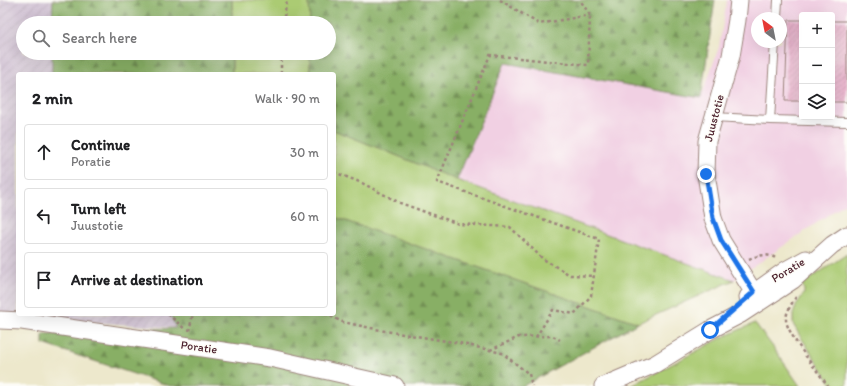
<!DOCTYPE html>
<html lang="en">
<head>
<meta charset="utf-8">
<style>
  :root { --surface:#fff; --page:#f6f6f6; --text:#202124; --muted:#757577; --line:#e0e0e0 }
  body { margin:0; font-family:Itim,sans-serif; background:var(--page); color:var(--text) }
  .controls { position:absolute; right:12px; top:12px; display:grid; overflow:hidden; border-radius:4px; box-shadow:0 4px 16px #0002 }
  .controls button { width:36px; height:36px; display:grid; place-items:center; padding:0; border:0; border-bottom:1px solid var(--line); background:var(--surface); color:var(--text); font:20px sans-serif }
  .compass { position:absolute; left:751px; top:12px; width:36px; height:36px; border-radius:50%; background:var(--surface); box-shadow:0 4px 16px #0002; rotate:328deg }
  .stop { position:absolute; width:12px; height:12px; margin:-9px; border:3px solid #1a73e8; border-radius:50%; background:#fff }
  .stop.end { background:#1a73e8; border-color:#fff; box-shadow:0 1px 4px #0008 }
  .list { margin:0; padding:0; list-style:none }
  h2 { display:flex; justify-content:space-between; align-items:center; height:52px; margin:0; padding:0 16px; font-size:17px }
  h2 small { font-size:13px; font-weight:400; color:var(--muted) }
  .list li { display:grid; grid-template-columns:26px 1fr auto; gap:12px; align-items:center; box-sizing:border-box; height:56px; margin:0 8px 8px; padding:0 8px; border:1px solid var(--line); border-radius:4px }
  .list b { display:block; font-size:15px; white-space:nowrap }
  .list p { margin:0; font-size:13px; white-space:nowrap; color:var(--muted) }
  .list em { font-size:13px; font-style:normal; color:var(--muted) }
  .icon { flex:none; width:22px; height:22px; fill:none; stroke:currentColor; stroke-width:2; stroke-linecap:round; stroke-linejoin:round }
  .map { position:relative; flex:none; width:847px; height:386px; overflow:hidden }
  .search { position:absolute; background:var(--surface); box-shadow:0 4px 16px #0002; left:16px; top:16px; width:320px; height:44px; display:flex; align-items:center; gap:10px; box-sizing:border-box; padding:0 14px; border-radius:22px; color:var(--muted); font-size:15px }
  .panel { position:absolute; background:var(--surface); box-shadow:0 4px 16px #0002; left:16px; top:72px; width:320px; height:244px; border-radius:4px }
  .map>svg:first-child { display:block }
  .built { fill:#f1d0e3; fill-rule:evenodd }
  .industrial { fill:url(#industrial-furrows) }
  .green { fill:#abcb73; stroke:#7a754f }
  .forest { fill:url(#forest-firs); stroke:#696748 }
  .building { fill:url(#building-hatch) }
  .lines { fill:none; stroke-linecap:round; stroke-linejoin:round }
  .lane-casing { stroke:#9c847c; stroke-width:10 }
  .street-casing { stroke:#9c847c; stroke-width:19 }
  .path { stroke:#9c847c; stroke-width:2.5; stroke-dasharray:3 3; stroke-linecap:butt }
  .lane { stroke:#fff; stroke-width:8 }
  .street { stroke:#fff; stroke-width:17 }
  .route { stroke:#1a73e8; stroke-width:5 }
  .labels { text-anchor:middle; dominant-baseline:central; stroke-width:3; stroke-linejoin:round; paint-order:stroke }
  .street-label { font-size:12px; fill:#4a1f2b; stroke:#fdfcf7 }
</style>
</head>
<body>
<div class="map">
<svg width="847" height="386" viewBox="0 0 847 386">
  <defs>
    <pattern id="industrial-furrows" width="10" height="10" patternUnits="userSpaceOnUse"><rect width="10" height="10" fill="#cebed1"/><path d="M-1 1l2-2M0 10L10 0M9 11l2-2" fill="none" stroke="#b2a3b4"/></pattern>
    <pattern id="forest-firs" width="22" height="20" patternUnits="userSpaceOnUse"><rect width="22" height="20" fill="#88af65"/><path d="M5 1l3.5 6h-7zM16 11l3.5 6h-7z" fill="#718e53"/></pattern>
    <pattern id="building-hatch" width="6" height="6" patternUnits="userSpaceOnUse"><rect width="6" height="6" fill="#e8acc9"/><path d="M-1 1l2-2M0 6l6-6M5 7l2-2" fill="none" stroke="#be8ba3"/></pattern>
  </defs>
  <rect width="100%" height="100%" fill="#fdfcf7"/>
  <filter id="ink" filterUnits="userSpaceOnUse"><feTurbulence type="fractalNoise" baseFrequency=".025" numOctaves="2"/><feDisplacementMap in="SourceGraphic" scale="8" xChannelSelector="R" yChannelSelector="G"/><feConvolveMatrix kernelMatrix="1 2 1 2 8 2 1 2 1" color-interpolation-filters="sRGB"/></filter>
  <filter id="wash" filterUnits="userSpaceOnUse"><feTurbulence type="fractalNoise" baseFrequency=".012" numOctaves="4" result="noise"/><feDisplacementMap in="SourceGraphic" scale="16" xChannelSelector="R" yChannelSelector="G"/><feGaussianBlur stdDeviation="0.9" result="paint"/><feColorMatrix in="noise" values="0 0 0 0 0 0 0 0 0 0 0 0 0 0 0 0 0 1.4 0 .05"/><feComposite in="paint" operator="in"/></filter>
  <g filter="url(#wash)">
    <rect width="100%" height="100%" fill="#ede8cc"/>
    <path class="built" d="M727,0H847V202L734,280L457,180L505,63L701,98L719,47ZM802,15H832V117H802ZM757,18H781V42H757Z"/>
    <path class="industrial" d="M0,0H53L52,23H23V53H52V74H18V314H170L176,328L0,316Z"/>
    <path class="green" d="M232,0H309L310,23H232Z
      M232,53H310V74H232Z
      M334,130L457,180L734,280L638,323L334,217Z
      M847,254V386H833L800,336L793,324V314L797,304L804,293V290L802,284Z
      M755,323L773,347L800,386H631L725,336Z"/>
    <path class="forest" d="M53,0H232V23H52Z
      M309,0H715L701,98L505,63L457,180L334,130V74H310V53H329V23H310Z
      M52,53H232V74H52Z
      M334,217L638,323L523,386H170L43,344V334L176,328L170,314H334Z"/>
    <g id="blocks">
      <path class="building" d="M788,20H802V101H785Z
        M832,21H847V102H832Z"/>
    </g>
  </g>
  <g filter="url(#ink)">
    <use href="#blocks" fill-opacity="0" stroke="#9c847c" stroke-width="1"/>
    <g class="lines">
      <g class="lane-casing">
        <path id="lane" d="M777,18L778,0
          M714,117L770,120L847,122
          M770,120L775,42"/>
      </g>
      <g class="street-casing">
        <path id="street" d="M739,0L737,20L731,56L707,141L706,174L713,218L721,240L757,298
          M748,297L786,270L806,259
          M0,320L22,321L270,358L395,386
          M603,386L655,364L710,330L741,314L793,280L832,245L847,235"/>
      </g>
      <path class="path" d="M500,0L539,24L590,15
        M283,23L287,0
        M281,74V53
        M334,172L362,183L400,203L459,224L510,227L543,259L570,275L594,276
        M749,259C758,255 769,253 777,259
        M796,297C792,303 786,312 786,320C787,334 819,373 828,386
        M168,314L186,330
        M325,314L343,322L385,331L459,343L502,353L529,374L532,386
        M189,331L193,314
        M536,337L553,310L574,314L591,296L599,239L437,182L490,55L588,65L590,15L580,0
        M490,350L519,337L553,336L560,340"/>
      <use href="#lane" class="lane"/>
      <use href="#street" class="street"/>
    </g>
  </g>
  <g class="lines" filter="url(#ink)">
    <path class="route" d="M706,174L713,218L721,240L754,292L710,330"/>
  </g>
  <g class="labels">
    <g class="street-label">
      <text transform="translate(714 118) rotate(-75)">Juustotie</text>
      <text transform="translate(788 270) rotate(-31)">Poratie</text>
      <text transform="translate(199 347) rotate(8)">Poratie</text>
    </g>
  </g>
</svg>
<div class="controls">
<button>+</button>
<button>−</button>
<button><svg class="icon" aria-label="layers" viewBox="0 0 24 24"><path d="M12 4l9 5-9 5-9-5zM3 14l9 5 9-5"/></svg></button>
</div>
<svg class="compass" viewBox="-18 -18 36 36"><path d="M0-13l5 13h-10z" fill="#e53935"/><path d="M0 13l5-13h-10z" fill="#757577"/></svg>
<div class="stop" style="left:710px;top:330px"></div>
<div class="stop end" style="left:706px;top:174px"></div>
<div class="search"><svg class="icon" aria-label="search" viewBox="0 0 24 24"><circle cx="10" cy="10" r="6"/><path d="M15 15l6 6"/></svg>Search here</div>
<section class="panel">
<h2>2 min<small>Walk · 90 m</small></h2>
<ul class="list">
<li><svg class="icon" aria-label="ahead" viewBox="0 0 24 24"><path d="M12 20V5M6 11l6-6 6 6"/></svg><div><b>Continue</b><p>Poratie</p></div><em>30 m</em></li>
<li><svg class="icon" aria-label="left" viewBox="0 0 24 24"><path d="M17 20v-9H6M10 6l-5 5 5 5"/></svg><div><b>Turn left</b><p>Juustotie</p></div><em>60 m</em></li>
<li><svg class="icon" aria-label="arrive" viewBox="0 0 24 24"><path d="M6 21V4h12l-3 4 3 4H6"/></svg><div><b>Arrive at destination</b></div></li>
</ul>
</section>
</div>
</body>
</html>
